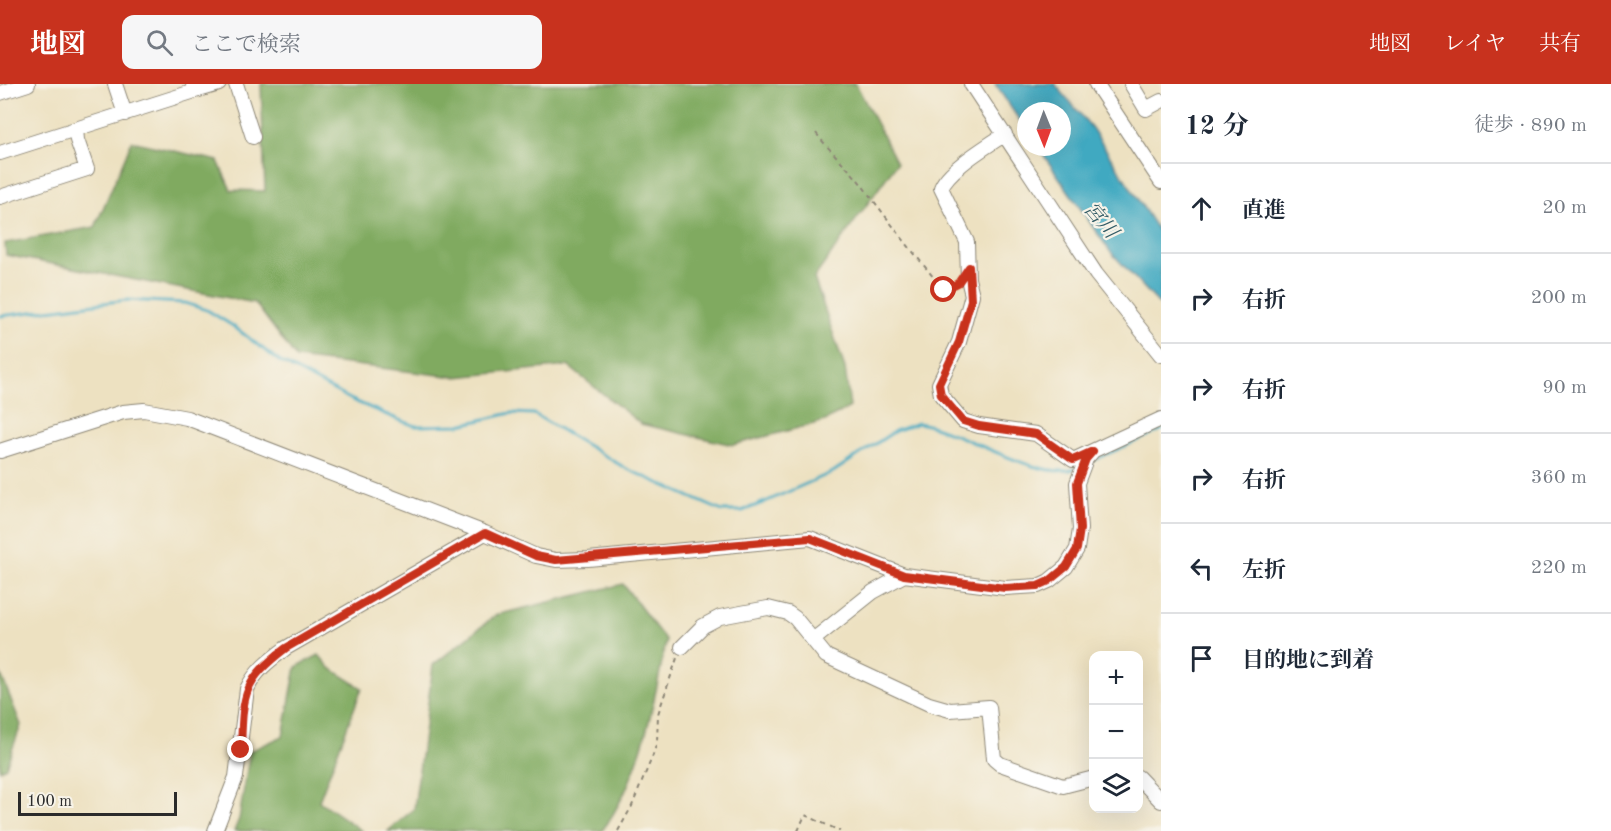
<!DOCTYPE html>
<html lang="ja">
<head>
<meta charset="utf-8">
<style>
  :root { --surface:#fff; --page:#f6f6f7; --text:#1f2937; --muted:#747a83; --line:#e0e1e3; --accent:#c8321e }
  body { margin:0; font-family:"Old Standard TT","Noto Serif JP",serif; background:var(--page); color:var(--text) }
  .controls { position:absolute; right:18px; bottom:18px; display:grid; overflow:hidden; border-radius:12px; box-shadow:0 6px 24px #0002 }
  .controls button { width:54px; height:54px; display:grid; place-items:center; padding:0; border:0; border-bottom:2px solid var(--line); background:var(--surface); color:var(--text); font:30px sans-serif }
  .compass { position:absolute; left:1017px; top:18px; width:54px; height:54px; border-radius:50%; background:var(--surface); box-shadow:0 6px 24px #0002; rotate:179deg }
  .scale { position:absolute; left:18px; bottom:15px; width:159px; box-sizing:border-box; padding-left:6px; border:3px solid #2b2b2b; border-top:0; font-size:16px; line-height:21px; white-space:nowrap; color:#2b2b2b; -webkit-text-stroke:4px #f7f3e8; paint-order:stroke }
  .stop { position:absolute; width:18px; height:18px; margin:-14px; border:4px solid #c8321e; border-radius:50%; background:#fff }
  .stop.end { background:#c8321e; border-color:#fff; box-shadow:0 2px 6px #0008 }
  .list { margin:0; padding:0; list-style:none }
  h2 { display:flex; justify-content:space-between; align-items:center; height:78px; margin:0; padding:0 24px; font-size:26px }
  h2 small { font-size:20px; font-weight:400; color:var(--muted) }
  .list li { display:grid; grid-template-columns:39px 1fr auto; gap:18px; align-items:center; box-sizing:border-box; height:90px; padding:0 24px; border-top:2px solid var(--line) }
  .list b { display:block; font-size:22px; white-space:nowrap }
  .list em { font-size:20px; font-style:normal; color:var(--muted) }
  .icon { flex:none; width:33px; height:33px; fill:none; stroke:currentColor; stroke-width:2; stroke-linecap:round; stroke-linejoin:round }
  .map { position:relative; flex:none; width:1161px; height:747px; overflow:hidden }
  header { display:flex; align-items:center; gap:36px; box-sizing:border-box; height:84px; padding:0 30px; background:var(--accent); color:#fff }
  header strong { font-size:28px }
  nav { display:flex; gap:33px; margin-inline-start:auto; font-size:21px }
  .search { width:420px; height:54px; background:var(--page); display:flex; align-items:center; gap:15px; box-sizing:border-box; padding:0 21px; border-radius:12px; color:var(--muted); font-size:22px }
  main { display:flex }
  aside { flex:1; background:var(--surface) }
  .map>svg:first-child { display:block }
  .forest { fill:#80aa61; stroke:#566a46; stroke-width:1.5 }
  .water { fill:#41a9c1; stroke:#366a76; stroke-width:1.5 }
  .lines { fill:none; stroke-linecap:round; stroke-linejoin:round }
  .stream { stroke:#41a9c1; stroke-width:3 }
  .minor-casing { stroke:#8c8676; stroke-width:16 }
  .path { stroke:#8c8676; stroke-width:2; stroke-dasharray:4.5 4.5; stroke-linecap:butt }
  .minor { stroke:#fff; stroke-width:14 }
  .route { stroke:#c8321e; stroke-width:8 }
  .labels { text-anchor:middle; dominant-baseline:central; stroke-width:4.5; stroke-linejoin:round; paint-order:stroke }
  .water-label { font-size:20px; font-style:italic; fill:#345d67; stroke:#f7f3e8 }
</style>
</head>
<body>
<header>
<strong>地図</strong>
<div class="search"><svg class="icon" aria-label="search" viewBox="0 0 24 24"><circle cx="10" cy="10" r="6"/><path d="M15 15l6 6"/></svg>ここで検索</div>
<nav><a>地図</a><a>レイヤ</a><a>共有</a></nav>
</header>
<main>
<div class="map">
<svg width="1161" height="747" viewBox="0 0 1161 747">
  <rect width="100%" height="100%" fill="#f7f3e8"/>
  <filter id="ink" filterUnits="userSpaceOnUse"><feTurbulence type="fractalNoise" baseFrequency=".0167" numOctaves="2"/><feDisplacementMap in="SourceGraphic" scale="12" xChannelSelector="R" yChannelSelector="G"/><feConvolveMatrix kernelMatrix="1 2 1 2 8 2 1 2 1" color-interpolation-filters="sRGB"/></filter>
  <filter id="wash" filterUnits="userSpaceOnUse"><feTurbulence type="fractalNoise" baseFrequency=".008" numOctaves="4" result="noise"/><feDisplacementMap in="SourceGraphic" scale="24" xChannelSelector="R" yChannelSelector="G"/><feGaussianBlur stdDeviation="1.35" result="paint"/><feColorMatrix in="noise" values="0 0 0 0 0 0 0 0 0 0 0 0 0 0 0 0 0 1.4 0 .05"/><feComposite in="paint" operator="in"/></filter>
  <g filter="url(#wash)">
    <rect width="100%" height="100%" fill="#ede1c1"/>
    <path class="forest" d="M261,0H856L897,79L814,194L845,284L850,323L825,337L733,361L641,340L568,282L456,293L296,274L255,219L6,171L5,159L95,143L132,57L218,77L231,106L265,107Z
      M623,500L666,557C653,622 642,692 602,747H388L414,725L433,581L496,531Z
      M319,571L330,584L362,604L319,717L362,747H234L239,735L250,667L283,652L296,583Z
      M0,588L21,641L6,683L0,686Z"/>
    <path class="water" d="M995,0H1055L1092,44L1161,151V222L1109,166L1038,63H1062V27H1026V46Z"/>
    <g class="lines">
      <path class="stream" d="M0,232L127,216L185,219L207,226L233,242L279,277L352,316L399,336L416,342L460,341L511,329L534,330L627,385L722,427H742L765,418L833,388L895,347L918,339C959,345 1041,400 1077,384
        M1092,377L1161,346"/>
    </g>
  </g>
  <g filter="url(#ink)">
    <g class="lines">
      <g class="minor-casing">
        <path id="minor" d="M115,0L125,30
          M236,0L253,53
          M971,0L1096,190L1161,271
          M1096,0L1161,98
          M1131,0L1146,25L1161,17
          M195,7L219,0
          M0,9L28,0
          M1005,50C988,62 948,85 941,104L967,158L968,195L972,211L959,258L939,300L941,311L963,337L979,342L1036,350L1073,376L1161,335
          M0,69L195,7L193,0
          M0,113L87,85L77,56L76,45
          M0,367L123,328L144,326L187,334L485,449L536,472L556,476L588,475L810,454L904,491L1005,504L1038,502L1049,497L1066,483L1077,465L1080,445L1077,399L1086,375L1093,367
          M813,556L873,508L904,491
          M682,563L703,542L720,533L768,524L788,529L795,534L826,572L929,620L950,626L989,623L994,675L1000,680L1063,702L1094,694
          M1138,693L1161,717
          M215,747L236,693L247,605C256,586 270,576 286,564L485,449"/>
      </g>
      <path class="path" d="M816,49C832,70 852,86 867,108C892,141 917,174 944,206L957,200
        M618,747L632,722L653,671L657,658L658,630L677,574
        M798,747L805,731L840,747"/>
      <use href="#minor" class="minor"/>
    </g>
  </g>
  <g class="lines" filter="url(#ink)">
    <path class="route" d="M241,666C243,612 241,598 286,564L485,449L536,472L556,476L810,454L904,491L1005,504L1038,502L1049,497L1066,483L1077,465L1080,445L1077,399L1086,375L1093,367L1073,376L1036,350L979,342L963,337L941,311L939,300L959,258L971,216L969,183L958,199L944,206"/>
  </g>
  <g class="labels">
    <g class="water-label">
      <text transform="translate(1100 137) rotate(50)">宮川</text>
    </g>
  </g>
</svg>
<div class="controls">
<button>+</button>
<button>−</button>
<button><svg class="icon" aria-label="layers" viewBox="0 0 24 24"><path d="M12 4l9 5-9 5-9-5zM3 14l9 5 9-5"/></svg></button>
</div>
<svg class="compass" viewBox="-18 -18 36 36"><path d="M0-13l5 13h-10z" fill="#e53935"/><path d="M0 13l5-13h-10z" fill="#747a83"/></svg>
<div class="scale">100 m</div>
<div class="stop" style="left:944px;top:206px"></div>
<div class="stop end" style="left:241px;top:666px"></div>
</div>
<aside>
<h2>12 分<small>徒歩 · 890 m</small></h2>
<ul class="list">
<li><svg class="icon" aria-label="ahead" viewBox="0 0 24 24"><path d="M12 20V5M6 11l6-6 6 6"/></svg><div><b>直進</b></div><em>20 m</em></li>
<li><svg class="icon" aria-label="right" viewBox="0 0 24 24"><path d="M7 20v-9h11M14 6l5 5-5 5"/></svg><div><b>右折</b></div><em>200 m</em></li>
<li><svg class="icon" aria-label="right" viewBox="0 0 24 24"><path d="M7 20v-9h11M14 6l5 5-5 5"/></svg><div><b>右折</b></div><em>90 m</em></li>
<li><svg class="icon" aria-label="right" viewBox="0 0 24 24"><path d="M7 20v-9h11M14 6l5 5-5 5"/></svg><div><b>右折</b></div><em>360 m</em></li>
<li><svg class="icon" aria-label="left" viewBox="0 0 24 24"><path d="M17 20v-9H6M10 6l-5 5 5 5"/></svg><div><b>左折</b></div><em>220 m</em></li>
<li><svg class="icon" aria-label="arrive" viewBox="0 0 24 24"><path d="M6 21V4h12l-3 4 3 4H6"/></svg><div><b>目的地に到着</b></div></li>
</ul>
</aside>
</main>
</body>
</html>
